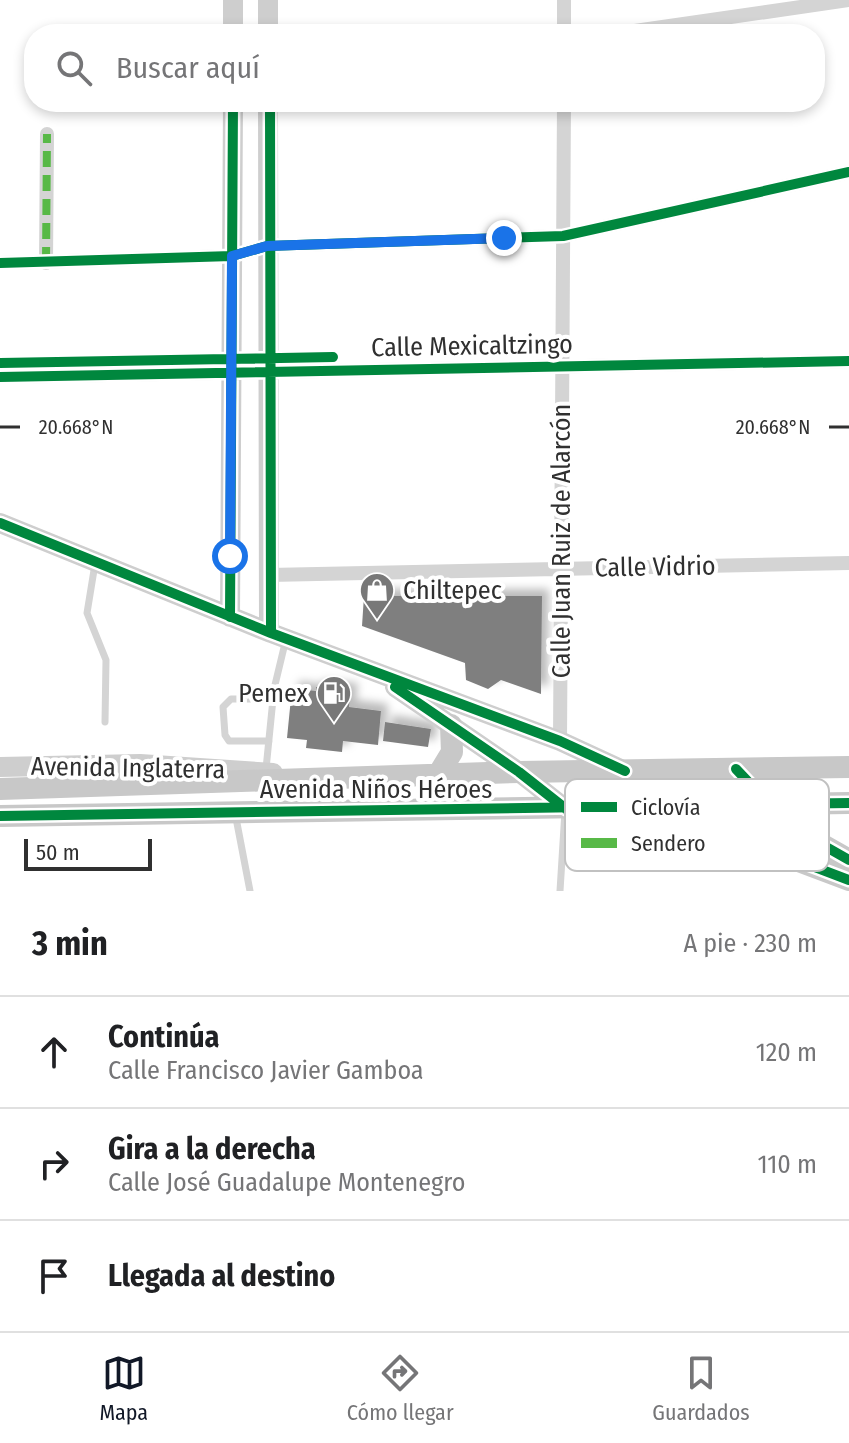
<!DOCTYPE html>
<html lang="es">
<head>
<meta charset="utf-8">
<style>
  :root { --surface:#fff; --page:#f2f2f2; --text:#202124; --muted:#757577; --line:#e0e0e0; --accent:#111827 }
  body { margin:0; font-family:"Fira Sans Condensed",sans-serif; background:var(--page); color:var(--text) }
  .scale { position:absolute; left:24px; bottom:20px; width:128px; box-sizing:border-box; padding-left:8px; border:4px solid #303030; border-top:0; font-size:22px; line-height:28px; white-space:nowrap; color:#303030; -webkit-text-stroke:6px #fff; paint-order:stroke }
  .stop { position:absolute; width:24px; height:24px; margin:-18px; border:6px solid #1a73e8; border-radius:50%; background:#fff }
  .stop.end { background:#1a73e8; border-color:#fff; box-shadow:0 2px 8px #0008 }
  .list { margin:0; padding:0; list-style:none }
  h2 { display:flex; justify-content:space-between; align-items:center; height:104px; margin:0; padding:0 32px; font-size:34px }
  h2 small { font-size:26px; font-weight:400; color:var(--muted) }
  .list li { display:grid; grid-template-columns:52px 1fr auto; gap:24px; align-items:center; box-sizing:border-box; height:112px; padding:0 32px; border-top:2px solid var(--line) }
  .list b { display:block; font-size:30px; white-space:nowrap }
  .list p { margin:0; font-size:26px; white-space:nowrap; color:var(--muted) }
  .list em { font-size:26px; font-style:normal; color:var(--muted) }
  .icon { flex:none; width:44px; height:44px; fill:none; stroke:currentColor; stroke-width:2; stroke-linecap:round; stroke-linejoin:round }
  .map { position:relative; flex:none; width:849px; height:891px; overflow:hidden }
  .search { position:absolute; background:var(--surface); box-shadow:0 4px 12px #0003; left:24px; right:24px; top:24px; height:88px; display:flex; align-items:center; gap:20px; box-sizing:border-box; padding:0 28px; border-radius:32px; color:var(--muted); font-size:30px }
  .sheet { height:440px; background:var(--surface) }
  nav { display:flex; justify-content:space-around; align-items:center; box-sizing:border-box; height:112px; border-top:2px solid var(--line); background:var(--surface); font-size:22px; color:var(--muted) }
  nav a { display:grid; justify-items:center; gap:4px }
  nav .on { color:var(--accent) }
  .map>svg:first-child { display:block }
  .building { fill:#7f7f7f; filter:url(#shadow) }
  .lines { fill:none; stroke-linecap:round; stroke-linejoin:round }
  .lane { stroke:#d4d4d4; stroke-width:7 }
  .street { stroke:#d4d4d4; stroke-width:14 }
  .secondary { stroke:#cecece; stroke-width:20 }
  .primary { stroke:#c8c8c8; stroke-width:22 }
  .quiet { stroke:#58b947; stroke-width:8; stroke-dasharray:16 8; stroke-linecap:butt }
  .cycleway-casing { stroke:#fff; stroke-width:15 }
  .cycleway { stroke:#00873e; stroke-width:10 }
  .route { stroke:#1a73e8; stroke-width:10 }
  .ticks { fill:none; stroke:#303030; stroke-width:3 }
  .labels { text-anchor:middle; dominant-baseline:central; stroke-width:8; stroke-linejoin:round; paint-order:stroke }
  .street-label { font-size:26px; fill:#303030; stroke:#fff }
  .poi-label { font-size:26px; fill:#303030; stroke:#fff; text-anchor:start }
  .key { fill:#fff; stroke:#c1c1c1; stroke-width:2 }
  .key-label { font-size:22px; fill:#303030 }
  .ticks-label { font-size:20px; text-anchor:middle; fill:#303030; stroke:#fff; stroke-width:8; stroke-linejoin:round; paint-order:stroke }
</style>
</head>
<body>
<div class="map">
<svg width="849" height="891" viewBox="0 0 849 891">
  <defs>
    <filter id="shadow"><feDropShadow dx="7" dy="-7" stdDeviation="4" flood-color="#0004"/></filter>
  </defs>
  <rect width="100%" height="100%" fill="#fff"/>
  <path class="building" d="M364,596H542L541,694L501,680L488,689L466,680L465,663L362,626Z
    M316,687L351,690L349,707L381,711L378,745L343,741L342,752L306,748L307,740L287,738L292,688L316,691Z
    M385,722L431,729L428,747L383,741Z"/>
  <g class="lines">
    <path class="lane" d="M95,564L87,613L106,660L105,722
      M269,741H229L225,735L223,707L231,699H273
      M266,769L274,689L286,639
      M236,818L250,891
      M560,891L565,811"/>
    <path class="street" d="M564,34V0
      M614,34L849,0
      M0,263L232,256L267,246L563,236L849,172
      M46,263L47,134
      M0,377L849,361
      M269,575L849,563
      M560,741L564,102"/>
    <path class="secondary" d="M233,34V0
      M268,34V0
      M268,102L269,632
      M0,523L271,633L560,741L625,771
      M230,617L233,102
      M395,687L519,772L566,809
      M0,767L140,764L273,773"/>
    <path class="primary" d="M736,769L791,827L849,860
      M438,775L452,752L451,725
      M0,789L519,772L849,767
      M668,812L849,880
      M0,816L849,803"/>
    <path class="quiet" d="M46,263L47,134"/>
    <g class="cycleway-casing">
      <path id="cycleway" d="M270,102L271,633
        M0,263L232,256L267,246L563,236L849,172
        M0,363L333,357
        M0,377L849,361
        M0,523L271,633L560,741L625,771
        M230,617L233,102
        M395,687L519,772L566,809
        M736,769L791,827L849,860
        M667,811L849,880
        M0,816L849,803"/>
    </g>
    <use href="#cycleway" class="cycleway"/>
  </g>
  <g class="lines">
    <path class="route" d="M230,556L232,256L267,246L504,238"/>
  </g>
  <path class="ticks" d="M0,427H20M829,427H849"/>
  <defs>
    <g id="shop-pin" transform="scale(1.8)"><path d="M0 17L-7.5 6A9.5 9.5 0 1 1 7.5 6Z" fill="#787878" stroke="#fff"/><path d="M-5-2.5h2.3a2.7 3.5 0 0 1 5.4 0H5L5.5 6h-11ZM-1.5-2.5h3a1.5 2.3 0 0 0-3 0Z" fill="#fff"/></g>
    <g id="fuel-pin" transform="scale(1.8)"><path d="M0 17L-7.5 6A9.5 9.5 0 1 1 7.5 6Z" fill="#787878" stroke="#fff"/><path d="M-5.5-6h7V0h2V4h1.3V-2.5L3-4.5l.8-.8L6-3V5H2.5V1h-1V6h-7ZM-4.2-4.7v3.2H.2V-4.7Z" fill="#fff"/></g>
  </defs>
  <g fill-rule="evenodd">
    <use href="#shop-pin" x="377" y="590"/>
    <use href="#fuel-pin" x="334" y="693"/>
  </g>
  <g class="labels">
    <g class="street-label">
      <text transform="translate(472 346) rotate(-1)">Calle Mexicaltzingo</text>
      <text transform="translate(561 541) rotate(-90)">Calle Juan Ruiz de Alarcón</text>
      <text transform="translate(655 567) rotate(-1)">Calle Vidrio</text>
      <text transform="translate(128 768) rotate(1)">Avenida Inglaterra</text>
      <text x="376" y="789">Avenida Niños Héroes</text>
    </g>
    <g class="poi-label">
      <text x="403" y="590">Chiltepec</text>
      <text x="308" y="693" text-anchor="end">Pemex</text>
    </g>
  </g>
  <rect x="565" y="779" width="264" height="92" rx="12" class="key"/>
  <rect x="581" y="802" width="36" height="10" fill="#00873e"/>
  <rect x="581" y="838" width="36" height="10" fill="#58b947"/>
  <g class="key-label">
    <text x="631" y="815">Ciclovía</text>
    <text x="631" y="851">Sendero</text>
  </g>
  <g class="ticks-label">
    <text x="76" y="434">20.668°N</text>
    <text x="773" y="434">20.668°N</text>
  </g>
</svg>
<div class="scale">50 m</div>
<div class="stop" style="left:230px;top:556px"></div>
<div class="stop end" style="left:504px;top:238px"></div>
<div class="search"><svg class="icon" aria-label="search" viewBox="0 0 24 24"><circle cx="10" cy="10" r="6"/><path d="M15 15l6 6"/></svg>Buscar aquí</div>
</div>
<section class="sheet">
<h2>3 min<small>A pie · 230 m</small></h2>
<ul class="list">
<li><svg class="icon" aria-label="ahead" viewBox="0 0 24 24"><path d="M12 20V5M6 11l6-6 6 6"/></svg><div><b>Continúa</b><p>Calle Francisco Javier Gamboa</p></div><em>120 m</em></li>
<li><svg class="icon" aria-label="right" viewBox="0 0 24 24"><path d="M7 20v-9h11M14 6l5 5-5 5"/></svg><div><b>Gira a la derecha</b><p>Calle José Guadalupe Montenegro</p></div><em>110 m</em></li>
<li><svg class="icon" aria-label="arrive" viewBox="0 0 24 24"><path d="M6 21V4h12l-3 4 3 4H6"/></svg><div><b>Llegada al destino</b></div></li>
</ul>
</section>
<nav>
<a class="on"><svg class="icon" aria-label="map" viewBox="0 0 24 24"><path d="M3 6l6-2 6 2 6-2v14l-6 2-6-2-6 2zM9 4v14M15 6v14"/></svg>Mapa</a>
<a><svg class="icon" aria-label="directions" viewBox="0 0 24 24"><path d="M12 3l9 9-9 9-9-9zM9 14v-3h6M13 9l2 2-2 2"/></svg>Cómo llegar</a>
<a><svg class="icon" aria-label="saved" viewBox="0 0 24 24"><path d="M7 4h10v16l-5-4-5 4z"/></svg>Guardados</a>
</nav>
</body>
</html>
